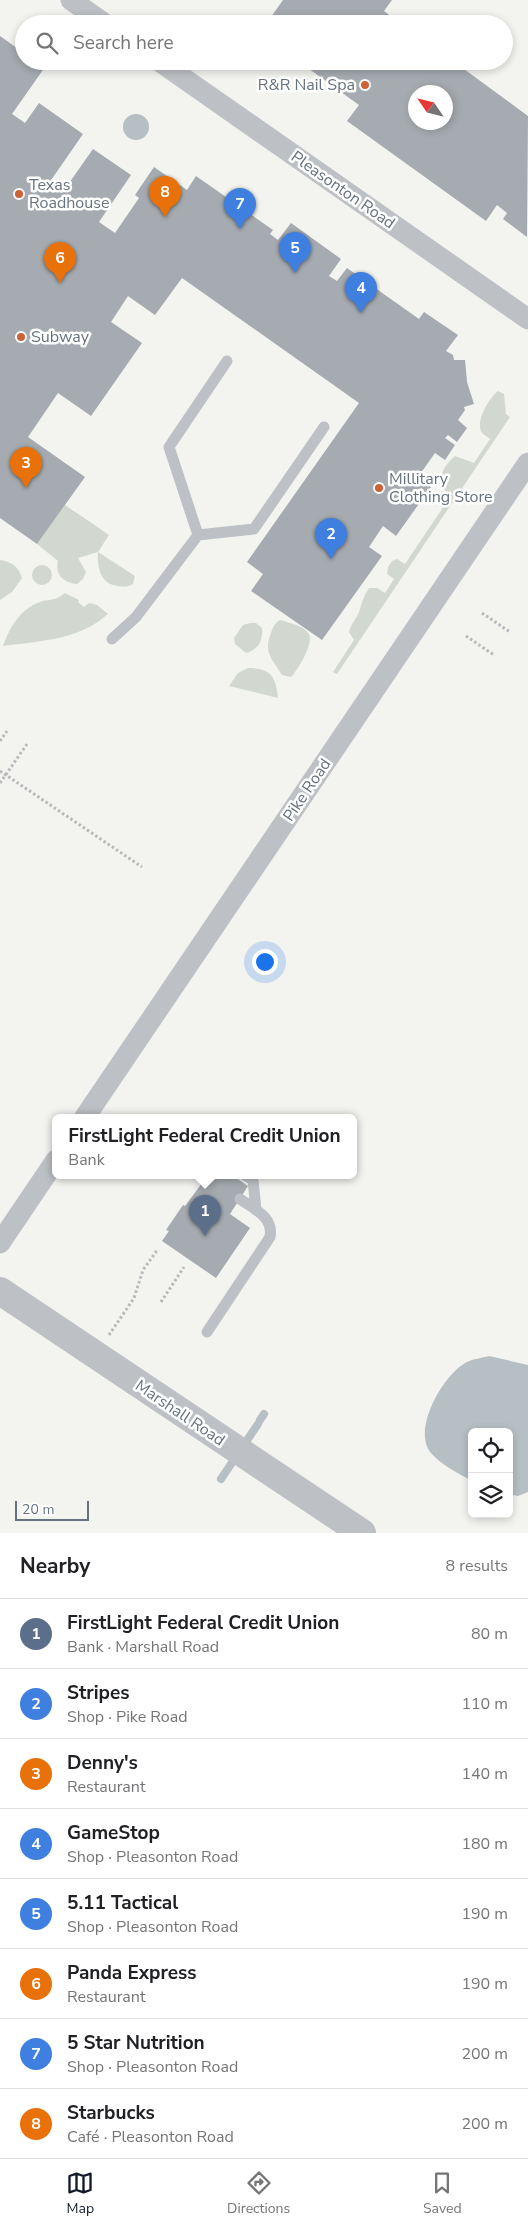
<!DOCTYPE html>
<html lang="en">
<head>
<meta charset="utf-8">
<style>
  :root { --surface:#fff; --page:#f2f2f2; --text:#202124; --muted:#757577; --line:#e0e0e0; --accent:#111827 }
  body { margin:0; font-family:"Nunito Sans",sans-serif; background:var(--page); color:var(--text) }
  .controls { position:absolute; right:15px; bottom:15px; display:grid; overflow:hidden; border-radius:8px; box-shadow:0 2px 8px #0003 }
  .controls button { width:45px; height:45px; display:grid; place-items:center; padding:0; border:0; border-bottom:1px solid var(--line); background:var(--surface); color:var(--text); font:25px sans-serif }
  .compass { position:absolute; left:408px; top:85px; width:45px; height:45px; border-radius:50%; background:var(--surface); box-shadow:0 2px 8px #0003; rotate:305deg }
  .scale { position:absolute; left:15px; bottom:12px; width:74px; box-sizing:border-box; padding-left:5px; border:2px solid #66727e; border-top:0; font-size:14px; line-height:18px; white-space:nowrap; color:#66727e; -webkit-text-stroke:4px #fff; paint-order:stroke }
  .you { position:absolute; left:264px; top:961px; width:18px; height:18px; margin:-12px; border:4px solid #fff; border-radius:50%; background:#1a73e8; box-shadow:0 0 0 8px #1a73e833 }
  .badge { display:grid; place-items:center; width:32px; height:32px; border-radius:50%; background:var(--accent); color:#fff; font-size:16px; font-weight:700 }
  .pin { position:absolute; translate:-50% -41px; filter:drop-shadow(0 1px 2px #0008) }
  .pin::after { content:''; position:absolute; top:26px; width:18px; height:15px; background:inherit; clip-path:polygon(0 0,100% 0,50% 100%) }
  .popup { position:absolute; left:52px; top:1114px; width:305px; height:65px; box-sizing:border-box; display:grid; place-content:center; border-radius:8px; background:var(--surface); filter:drop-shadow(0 1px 4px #0005); font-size:16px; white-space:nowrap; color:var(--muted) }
  .popup b { font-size:19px; color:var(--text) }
  .popup::after { content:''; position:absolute; left:50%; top:100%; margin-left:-10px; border:10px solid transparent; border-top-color:var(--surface) }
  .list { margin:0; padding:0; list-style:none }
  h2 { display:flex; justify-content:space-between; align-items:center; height:65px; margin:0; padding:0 20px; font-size:21px }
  h2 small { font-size:16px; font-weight:400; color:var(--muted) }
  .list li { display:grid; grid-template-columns:32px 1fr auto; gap:15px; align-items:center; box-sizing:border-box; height:70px; padding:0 20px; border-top:1px solid var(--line) }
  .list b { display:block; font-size:19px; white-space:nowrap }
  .list p { margin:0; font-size:16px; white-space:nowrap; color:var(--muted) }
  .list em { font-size:16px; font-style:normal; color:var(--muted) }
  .icon { flex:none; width:28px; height:28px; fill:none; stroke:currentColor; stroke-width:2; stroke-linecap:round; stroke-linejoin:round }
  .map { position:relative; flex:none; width:528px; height:1533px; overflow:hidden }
  .search { position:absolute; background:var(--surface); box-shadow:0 2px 8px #0003; left:15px; right:15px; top:15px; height:55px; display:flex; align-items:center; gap:12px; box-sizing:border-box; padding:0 18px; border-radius:28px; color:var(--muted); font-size:19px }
  .sheet { height:625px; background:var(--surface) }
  nav { display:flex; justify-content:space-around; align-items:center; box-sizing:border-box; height:70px; border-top:1px solid var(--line); background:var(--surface); font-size:14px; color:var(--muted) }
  nav a { display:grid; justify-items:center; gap:2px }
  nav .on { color:var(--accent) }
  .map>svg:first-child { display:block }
  .green { fill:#d2d8d0 }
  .water { fill:#b6bfc4 }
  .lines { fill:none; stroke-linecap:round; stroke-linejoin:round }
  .stream { stroke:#b6bfc4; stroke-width:8 }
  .building { fill:#a5abb0; fill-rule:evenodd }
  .path { stroke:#b7b9bc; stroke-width:3; stroke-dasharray:2.5 2.5; stroke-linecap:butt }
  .service { stroke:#bdc0c4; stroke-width:11 }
  .minor { stroke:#bdc0c4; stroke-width:21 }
  .tertiary { stroke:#bdc0c4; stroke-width:28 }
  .poi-dot { fill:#ce6135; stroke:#fff; stroke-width:2 }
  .labels { text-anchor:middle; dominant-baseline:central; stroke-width:5; stroke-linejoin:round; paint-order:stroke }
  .poi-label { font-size:16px; fill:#66727e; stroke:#fff; text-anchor:start }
  .street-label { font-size:16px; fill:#66727e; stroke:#fff }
</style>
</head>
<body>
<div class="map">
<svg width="528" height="1533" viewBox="0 0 528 1533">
  <rect width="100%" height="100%" fill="#f3f3f0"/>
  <path class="green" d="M498,391L504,394L506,414L510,417L337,674L333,672L354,640L349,632C351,624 356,619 359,612C362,603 363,597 369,588H377L385,593L394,579L387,574L388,567L392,561L397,559L405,564L450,497C437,481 439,470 455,456L474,463L490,439C486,436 480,433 480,427C479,416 489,398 498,391Z
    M65,505L109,535L98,552L135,576L133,584C128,587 124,587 118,586C100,584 97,567 98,552L78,558L86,572L83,579L77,584C65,583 54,575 58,561L37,544Z
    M0,560C12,562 18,566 22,578L12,592L0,600Z
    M32 575a10 10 0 1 1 20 0a10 10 0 1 1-20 0Z
    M65,593L79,600L78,602L84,607L89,603L97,605L108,614C79,640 41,641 3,646C10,627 20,609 40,602C52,598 53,602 65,593Z
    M280,620C289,623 303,625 309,634C314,643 298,670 291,677L282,675C272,658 263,653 271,633C273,627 274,624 280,620Z
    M250,623H256L262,628C263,641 259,649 246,653L235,644L234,638L243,625Z
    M248,668C271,668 276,677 278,698L229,686L238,673Z"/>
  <path class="water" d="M123 127a13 13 0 1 1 26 0a13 13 0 1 1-26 0Z
    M489,1356L528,1365V1492L518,1496L509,1494V1432H472V1481C458,1473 441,1465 431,1453C411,1430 444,1373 467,1362C473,1359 482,1358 489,1356Z"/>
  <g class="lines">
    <path class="stream" d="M260,1420L264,1414
      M221,1479L258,1424"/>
  </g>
  <path class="building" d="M283,0H392L384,11L401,24H266Z
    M0,36L24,53V61H36L45,67L12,114L25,123L39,103L83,134L49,183L62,193L93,149L131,175L99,222L115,233L139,198L135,195L154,167L187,190L196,176L273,230L270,234L278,240L291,223L341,259L329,276L337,281L347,268L419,319L424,312L458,335L446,351L453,355L454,360H465L467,382L474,404L464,407L465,410L458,420L467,428L457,442L448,435L445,438L455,445L445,460L435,453L418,477L431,487L396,536L383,526L369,547L382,556L322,640L251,591L263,574L247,562L359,403L182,278L155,315L128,296L111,322L142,343L91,416L58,393L28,437L85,477L37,544L0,518Z
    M298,61H453L528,116L527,237L503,219L507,213L497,205L486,221L347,121L359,105ZM416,92H446V122H416Z
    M208,1175H232L248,1186L230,1214L250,1228L216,1278L162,1241L169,1231L166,1230L183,1205L185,1206Z"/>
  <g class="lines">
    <path class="path" d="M482,613L510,632
      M466,636L494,655
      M0,741L7,731
      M0,771L142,867
      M0,783L27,744
      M161,1302L184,1267
      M109,1335L134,1298L143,1270L158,1249"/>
    <path class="service" d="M198,535L254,529L324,427
      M112,639L136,617L198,535L169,447L227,361
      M204,1175L207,1177
      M245,1175L253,1180L256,1210
      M207,1332L270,1237C274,1217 254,1209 240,1199"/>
    <path class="minor" d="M71,0L105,24
      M159,61L528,319
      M85,1117L528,463
      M0,1243L56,1160"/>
    <path class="tertiary" d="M0,1291L362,1533"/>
  </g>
  <g class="poi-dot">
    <circle cx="365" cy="85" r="5"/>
    <circle cx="19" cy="194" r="5"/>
    <circle cx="21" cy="337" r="5"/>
    <circle cx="379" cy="488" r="5"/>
  </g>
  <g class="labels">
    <g class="poi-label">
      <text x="355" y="85" text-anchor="end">R&amp;R Nail Spa</text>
      <text x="29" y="185">Texas<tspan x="29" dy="18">Roadhouse</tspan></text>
      <text x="31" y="337">Subway</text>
      <text x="389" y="479">Millitary<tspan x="389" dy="18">Clothing Store</tspan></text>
    </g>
    <g class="street-label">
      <text transform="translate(343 190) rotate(35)">Pleasonton Road</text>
      <text transform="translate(307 790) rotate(-56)">Pike Road</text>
      <text transform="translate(180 1413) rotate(34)">Marshall Road</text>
    </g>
  </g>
</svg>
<div class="controls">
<button><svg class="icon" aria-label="locate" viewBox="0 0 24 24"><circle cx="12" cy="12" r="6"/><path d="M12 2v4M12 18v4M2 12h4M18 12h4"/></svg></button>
<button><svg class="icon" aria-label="layers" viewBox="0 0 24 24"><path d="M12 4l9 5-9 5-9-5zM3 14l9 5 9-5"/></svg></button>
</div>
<svg class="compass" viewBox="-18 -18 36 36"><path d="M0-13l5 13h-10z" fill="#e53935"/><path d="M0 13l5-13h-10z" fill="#757577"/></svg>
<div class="scale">20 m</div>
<div class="you"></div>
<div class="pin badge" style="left:205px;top:1236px;background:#5c6f8a">1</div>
<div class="popup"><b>FirstLight Federal Credit Union</b>Bank</div>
<div class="pin badge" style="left:331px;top:559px;background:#3f7fe0">2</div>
<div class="pin badge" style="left:26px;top:488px;background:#e8710a">3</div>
<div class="pin badge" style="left:361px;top:313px;background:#3f7fe0">4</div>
<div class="pin badge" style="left:295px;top:273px;background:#3f7fe0">5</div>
<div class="pin badge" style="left:60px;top:283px;background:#e8710a">6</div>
<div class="pin badge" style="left:240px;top:229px;background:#3f7fe0">7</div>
<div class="pin badge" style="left:165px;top:217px;background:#e8710a">8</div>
<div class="search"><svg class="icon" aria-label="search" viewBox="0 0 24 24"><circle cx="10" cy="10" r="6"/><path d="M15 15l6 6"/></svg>Search here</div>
</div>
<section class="sheet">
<h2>Nearby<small>8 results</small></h2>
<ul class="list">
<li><span class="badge" style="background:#5c6f8a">1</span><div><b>FirstLight Federal Credit Union</b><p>Bank · Marshall Road</p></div><em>80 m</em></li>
<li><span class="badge" style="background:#3f7fe0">2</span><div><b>Stripes</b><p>Shop · Pike Road</p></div><em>110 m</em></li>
<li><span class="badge" style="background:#e8710a">3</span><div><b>Denny's</b><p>Restaurant</p></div><em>140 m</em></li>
<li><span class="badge" style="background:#3f7fe0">4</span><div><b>GameStop</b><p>Shop · Pleasonton Road</p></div><em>180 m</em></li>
<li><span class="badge" style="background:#3f7fe0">5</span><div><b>5.11 Tactical</b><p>Shop · Pleasonton Road</p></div><em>190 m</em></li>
<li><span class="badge" style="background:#e8710a">6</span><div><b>Panda Express</b><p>Restaurant</p></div><em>190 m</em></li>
<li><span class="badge" style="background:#3f7fe0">7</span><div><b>5 Star Nutrition</b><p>Shop · Pleasonton Road</p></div><em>200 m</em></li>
<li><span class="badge" style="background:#e8710a">8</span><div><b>Starbucks</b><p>Café · Pleasonton Road</p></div><em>200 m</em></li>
</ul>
</section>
<nav>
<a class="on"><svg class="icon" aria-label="map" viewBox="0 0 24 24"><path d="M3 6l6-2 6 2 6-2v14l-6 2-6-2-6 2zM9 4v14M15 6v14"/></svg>Map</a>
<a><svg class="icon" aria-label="directions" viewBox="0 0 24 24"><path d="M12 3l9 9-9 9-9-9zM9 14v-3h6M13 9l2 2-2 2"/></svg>Directions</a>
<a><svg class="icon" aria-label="saved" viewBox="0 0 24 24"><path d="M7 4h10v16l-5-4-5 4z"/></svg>Saved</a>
</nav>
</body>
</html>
